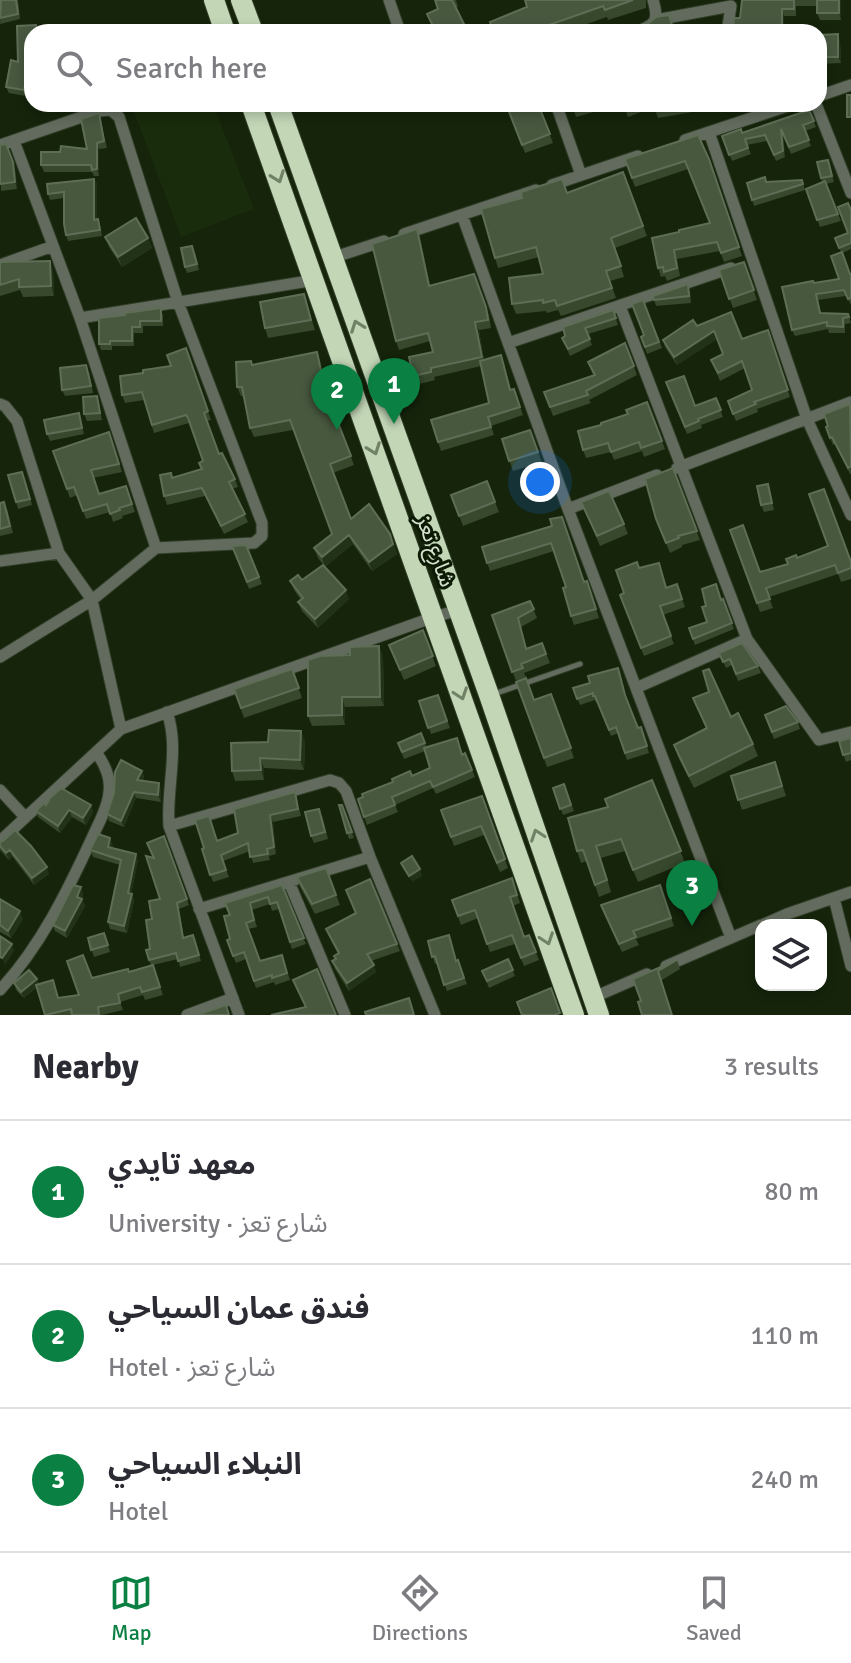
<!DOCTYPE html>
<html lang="en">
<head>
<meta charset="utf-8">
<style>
  :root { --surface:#fff; --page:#f2f2f3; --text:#2b2b33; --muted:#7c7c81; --line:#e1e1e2; --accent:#0b8043 }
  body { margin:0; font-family:Signika,"Noto Sans Arabic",sans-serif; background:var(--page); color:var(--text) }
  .controls { position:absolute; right:24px; bottom:24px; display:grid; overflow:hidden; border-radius:16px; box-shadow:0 4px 12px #0003 }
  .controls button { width:72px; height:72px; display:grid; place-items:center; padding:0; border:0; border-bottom:2px solid var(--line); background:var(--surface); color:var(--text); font:40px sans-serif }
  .you { position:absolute; left:540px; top:482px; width:28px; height:28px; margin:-20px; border:6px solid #fff; border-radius:50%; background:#1a73e8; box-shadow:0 0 0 12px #1a73e833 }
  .badge { display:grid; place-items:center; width:52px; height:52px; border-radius:50%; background:var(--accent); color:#fff; font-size:26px; font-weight:700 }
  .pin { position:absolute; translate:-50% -66px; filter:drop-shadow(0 2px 4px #0008) }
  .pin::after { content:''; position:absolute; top:42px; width:28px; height:24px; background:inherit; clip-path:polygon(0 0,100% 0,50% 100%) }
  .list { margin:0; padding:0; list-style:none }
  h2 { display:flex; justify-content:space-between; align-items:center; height:104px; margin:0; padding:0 32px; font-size:34px }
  h2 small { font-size:26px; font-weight:400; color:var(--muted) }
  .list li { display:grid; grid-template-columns:52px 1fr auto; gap:24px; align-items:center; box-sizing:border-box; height:144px; padding:0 32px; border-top:2px solid var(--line) }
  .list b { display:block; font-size:30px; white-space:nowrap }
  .list p { margin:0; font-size:26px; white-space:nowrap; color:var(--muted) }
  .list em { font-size:26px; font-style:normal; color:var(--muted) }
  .icon { flex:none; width:44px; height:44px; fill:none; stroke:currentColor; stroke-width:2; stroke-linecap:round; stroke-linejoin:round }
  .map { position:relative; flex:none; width:851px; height:1015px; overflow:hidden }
  .search { position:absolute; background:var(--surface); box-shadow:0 4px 12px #0003; left:24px; right:24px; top:24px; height:88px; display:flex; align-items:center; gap:20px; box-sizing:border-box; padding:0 28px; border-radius:24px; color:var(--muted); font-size:30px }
  .sheet { height:536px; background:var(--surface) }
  nav { display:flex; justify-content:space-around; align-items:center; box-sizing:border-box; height:112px; border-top:2px solid var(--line); background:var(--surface); font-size:22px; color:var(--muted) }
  nav a { display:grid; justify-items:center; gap:4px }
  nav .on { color:var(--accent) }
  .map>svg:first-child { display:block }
  .built { fill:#192c0b }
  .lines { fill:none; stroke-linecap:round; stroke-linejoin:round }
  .lane-casing { stroke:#303e27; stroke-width:7 }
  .street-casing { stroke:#303e27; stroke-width:13 }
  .highway-casing { stroke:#303e27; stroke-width:22 }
  .lane { stroke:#636b5e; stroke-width:5 }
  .street { stroke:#636b5e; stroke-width:11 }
  .highway { stroke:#c3d7b7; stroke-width:20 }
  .wall { fill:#37482d }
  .shaded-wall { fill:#223218 }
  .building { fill:#48583f; stroke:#5e6e56; stroke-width:2 }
  .oneway { stroke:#718266 }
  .labels { text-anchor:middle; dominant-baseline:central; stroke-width:6; stroke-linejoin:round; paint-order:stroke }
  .street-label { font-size:22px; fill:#d6e1d0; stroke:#0c1a03 }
</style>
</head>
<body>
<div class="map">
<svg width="851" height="1015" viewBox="0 0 851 1015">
  <rect width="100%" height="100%" fill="#15240b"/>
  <path class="built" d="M131,104H213L254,209L181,237Z"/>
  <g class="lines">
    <g class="lane-casing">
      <path id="lane" d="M494,694L580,664"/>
    </g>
    <g class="street-casing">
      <path id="street" d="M389,0L400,32
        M656,20L731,6L727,32
        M636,32C656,24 659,21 653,0
        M819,96L851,85
        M556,104L581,175
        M816,104L851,193
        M709,132L807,419L851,515
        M685,140L794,104
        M14,141L80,318L156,548
        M0,145L99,111L111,110L119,117L178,302L262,523V536L254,543L156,548L92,600L0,657
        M552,185L638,156
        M462,215L568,509L731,938
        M404,234L536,190
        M332,258L384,241
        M0,265L53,246
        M620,306L747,639L819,740L851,732
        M80,318L315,280
        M508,343L731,268
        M0,404L5,406L17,421L59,553L92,600L121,729
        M677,468L851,402
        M568,509L657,475
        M0,561L59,553
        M636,688L747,639
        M167,712C180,749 166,788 169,826L239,1015
        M0,790L25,817
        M169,826L330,780L339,783L346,791L370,857L435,1015
        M0,841L121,729L434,617L459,610
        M289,882L345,1015
        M834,898L851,966
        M199,909L370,857
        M762,925L787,914L851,892
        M666,966L761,925
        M0,990C40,947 67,892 92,838C98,824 108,808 109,792C111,777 104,763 96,752
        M592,998L647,974
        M187,1015L233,998"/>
    </g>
    <g class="highway-casing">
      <path id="highway" d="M214,0L225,32
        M241,0L253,32
        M251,104L574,1015
        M278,104L489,695L599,1015"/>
    </g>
    <use href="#lane" class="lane"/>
    <use href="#street" class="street"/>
    <use href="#highway" class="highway"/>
  </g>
  <path class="wall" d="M1,0H18L20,19L0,24Z
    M435,0H456L458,7H456L467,32H435L427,14L438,9Z
    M525,0H646V8L608,20L607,17L564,32H494L527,7Z
    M742,0H840L841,3V20H820L817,13V6H796V16H784V32L740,18Z
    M32,32V60L26,96L9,93L6,87Z
    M819,35L840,41L841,63L820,64L819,60Z
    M506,104H538L553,143L525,153Z
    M572,104H603L604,109L576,117Z
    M623,104H709L710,109L658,118L654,107L628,117Z
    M809,110L816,127L805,131L811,146L791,154L783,135L785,157L776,161L767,141L747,145L751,154L732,161L722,136L742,133Z
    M99,113L107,148L99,149V176H94L92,172H44L41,165L60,152L87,149Z
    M0,145L15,169L17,189L1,191Z
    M625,159H709L742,256L724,262L720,251L677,259L680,276L667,281L665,276L661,277L658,268L679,232L710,223L688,169L635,187Z
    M828,160L834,182L826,184L841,221L820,227L806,189L822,182L817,162Z
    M623,172L647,236L615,248L624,277L610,281L616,298L561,316L558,310L547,313L546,311L516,314L512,304L543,274L539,257L498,268L495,258L567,193Z
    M94,179L97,184V219L100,225L102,236L68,241L66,235L64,198L50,200L48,194Z
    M802,180L805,190L754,206L747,183Z
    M851,210V249L842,253L850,274H851V305L846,296L818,300L821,313L848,314L851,323L845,324V333H829L828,329L795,336L792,330L814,283L839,279L841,252L835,238L848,233Z
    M105,237L148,238L152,248L122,267L109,247Z
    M420,238L430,285L474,274L489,315L491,328L479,330L484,360L504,364L511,390L514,389L523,415L491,426L494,435L441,451L438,442L489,403L481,366L434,377L435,380L416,385L413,376L433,352L430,341L399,350L396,341Z
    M195,252L199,270L187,273L185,267Z
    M0,262L53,271L54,296L23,297L20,290L0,296Z
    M744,262L757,300L733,308L719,270Z
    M690,291L691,303L656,306L653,296Z
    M304,294L315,330L268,338L265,328Z
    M643,300L662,348L647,354L641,337L644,335Z
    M613,310L618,325L588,334L592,345L570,356L562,338Z
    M163,314V326H143V333H134V346H112V350H101L99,344V318Z
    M697,326L742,339L768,330L790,397L757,409L758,412L736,421L728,401L752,390L745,368L720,381L711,360L723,354L717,339L677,365L665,347L663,340Z
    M625,343L637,375L589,400L591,403L553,416L544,392L593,375L588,362Z
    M186,348L211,420L207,421L219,454L235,479L238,487L232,489L248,522L224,534L205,496L167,505L164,496L171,473L173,477L201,469L203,461L190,426L189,423L154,433L144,400L125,403L122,395L143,373L171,366Z
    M317,352L320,361L325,385L339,392L343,414L336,416L354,465L333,473L351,519L390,534L397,554L372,571L353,544L325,567L318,558L314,548L332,534L293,430L254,437L250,428L244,396H241L237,387L253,365Z
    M89,372L93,393L65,396L62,390Z
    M666,382L695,406L716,398L723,417L701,425L702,428L687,434Z
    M647,402L665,449L644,457L642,451L614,460L611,452L586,458L583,450L601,425L628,414Z
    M99,403L102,420L87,421L84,414Z
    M851,406V474H850L835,444L833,445L826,427Z
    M79,413L84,434L50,441L47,434Z
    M530,430L542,462L513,471L502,439Z
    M109,432L122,472L93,478L99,494L126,486L135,512L122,516L123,518L113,522L110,512L86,519L77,495L70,498L53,451Z
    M673,468L700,540L682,545V547L670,553L656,519Z
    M25,478L32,505L18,509L16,502Z
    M487,481L499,512L463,526L451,495Z
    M768,484L774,510L764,512L761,505Z
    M581,502L624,524L628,534L600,546Z
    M0,503L7,509L13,533L0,536Z
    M552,526L584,582L587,581L599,618L574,625L571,616L566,587L554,551L490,571L482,547Z
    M730,530L760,572L788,564L797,558L851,562V579L841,582L838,574L769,597L773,608L760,612Z
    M246,545L262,584L249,589L232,546Z
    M639,568L662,571L667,588L677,584L685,607L663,615L674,644L644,656L620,595L624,593Z
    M302,580L349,599L318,628L302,611L298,602L301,600L294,590L290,581Z
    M723,599L734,629L695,645L689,628L707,622Z
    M530,601L537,618L521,627L527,649L542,643L550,663L524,673L526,677L516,681L492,615Z
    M423,630L436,666L404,680L389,645Z
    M719,653L758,666L761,673L738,681L732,665L726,668Z
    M383,656L384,706L345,707V725L312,726L308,716Z
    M292,669L302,698L244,718L234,689Z
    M516,682L534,700L551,694L574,758L547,767Z
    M573,688L627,700L638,728L641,727L649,753L627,760L618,733L611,736L598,702L596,703L595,700L580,705Z
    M438,695L450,728L431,734L419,701Z
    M693,698L753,744L758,756L694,788L678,757L674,745L706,729Z
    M765,715L798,722L800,729L774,739Z
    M421,733L427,748L462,754L465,753L475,777L436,794L433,788L395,805L398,812L367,825L358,799L430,768L425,751L404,759L398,743Z
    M851,738V760L846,762L839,741Z
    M305,741L304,770L264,768V780L235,781L232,771Z
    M775,762L786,796L742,810L731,776Z
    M142,771L144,777L143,780L161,789V802L136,798L124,827L109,821L107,814Z
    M652,780L685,863L638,882L625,851L601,858L611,892L599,897L587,861L581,863L577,851L608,807Z
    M564,784L574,811L563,815L553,788Z
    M295,792L301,816L273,822L276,854L269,856L270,860L253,863L250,851L223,861L229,877L213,882L202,849L238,833Z
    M482,796L508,868L500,872L484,835L454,846L441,810Z
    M46,805H91L93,812L86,825L72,817L60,833L38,817L36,811Z
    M342,805L354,838L349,839L347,833Z
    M322,815L328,839L314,843L311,836Z
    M164,836L189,905L179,909L184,938L193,935L201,961L180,967L178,959L153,965L163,995L145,1000L143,995L120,1002L123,1010L102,1015H45L37,987L24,998L16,990L14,983L37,979L39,984L59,998L79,995L92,978L129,972L151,966L146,950L150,949L152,919L160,899L153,858Z
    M0,842L49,874L34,885L12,856L9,860L0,850Z
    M113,845L112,848L138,860L131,894L134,900L127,933L110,929L108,922L120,865L93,857L90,850Z
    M326,868L340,905L315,914L300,887L297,877Z
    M512,878L520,903L513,906L524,937L529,935L539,960L524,966L515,944L490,952L478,918L461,925L452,900Z
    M370,879L400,951L371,961L376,972L349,991L335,969L332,961L335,960L334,956L338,954L326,929L356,913Z
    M282,885L306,944L292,949L279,909L272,911L270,904L252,910L257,927L248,929L260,961L282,955L290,980L275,985L274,982L256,988L246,959L236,963L229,947V915Z
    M660,885L674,926L636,939L639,945L622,952L604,913Z
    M81,887L83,894L82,899L85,906L67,938L55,931L53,925Z
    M0,899L23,919L11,938L0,932Z
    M104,933L110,952L94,957L88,938Z
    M428,941L457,961L458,960L467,984L447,991L437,963L435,964Z
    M508,959L515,976L489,988L482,971Z
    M677,960L680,969L662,980L641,1001L633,979Z"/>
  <path class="shaded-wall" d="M839,0H840L841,3V20L839,13Z
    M782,9L784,16V32H782Z
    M838,34L840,41L841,63L838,57Z
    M31,50L32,60L26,96L24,90Z
    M781,129L783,135L785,157L783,151Z
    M97,143L99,149V176L97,169Z
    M13,162L15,169L17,189L15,182Z
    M94,179L97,184V225L94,220Z
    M417,229L420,238L432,294L429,286Z
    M148,238L152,248L122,267L118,257Z
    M50,261L53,271L54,296L51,286Z
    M475,322L479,330L485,366L482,357Z
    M714,331L717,339L677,365L674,357Z
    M317,352L320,361L327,395L324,385Z
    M335,383L339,392L343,414L340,405Z
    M349,535L353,544L325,567L322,557Z
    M393,544L397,554L372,571L369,562Z
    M346,590L349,599L318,628L315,619Z
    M379,646L383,656L384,706L380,697Z
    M342,697L345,707V725L342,715Z
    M301,731L305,741L304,770L300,760Z
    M260,758L264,768V780L261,770Z
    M142,771L144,777L140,786L137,780Z
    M159,783L161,789V802L158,795Z
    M134,792L136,798L124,827L121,821Z
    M91,805L93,812L86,825L83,818Z
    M69,810L72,817L60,833L58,826Z
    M270,815L273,822L276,854L274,847Z
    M110,838L113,845L110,854L108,847Z
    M10,850L12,856L9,860L6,853Z
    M136,854L138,860L130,899L128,893Z
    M47,867L49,874L34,885L32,878Z
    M420,869L422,876L412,882L409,876Z
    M81,887L83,894L80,903L77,897Z
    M132,894L134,900L127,933L124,926Z
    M82,899L85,906L67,938L65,931Z
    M20,911L23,919L11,938L8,931Z
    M12,944L14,951L5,965L2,958Z
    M374,965L376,972L349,991L347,983Z
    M37,979L39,985L24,998L21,992Z"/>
  <path class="building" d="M1,0H16L18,14L0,18Z
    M435,0H452L464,24L449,32H436L427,14L438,9Z
    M525,0H633L605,10L603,6L529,32H494L490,22L527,7Z
    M742,0H794V9H782V32H733L734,18H740Z
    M817,0H839V13H817Z
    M669,15L674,32H609L626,27L630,30L635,29L648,24L656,17Z
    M36,25L37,32H32V50H31L24,90L6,87L11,60L18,62L17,26Z
    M838,34V57H819V35Z
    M847,95H851V117H847Z
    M506,104H538L550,134L522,145Z
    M572,104H596L573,110Z
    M653,104H672L654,107Z
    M809,110L814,121L803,125L809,140L789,147L781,129L783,151L774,155L765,135L745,139L748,148L729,155L722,136L741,129L742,133Z
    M99,113L104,141L97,143V169L92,170L91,165H41V152H60L61,146L87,149L81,119Z
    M698,135L709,159L739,247L721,253L717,242L674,250L677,268L664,272L663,267L658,268L652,238L679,232V230L710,223L685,161L632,178L625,159Z
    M6,144L13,162L15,182L0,184V145Z
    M828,160L832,176L821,178L817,162Z
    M623,172L643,226L611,238L621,266L606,271L612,288L557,306L555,300L543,303V300L512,304L509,278L543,274L536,247L495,258L481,209L522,198L521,192L562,179L567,193Z
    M765,177L766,182L802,180L803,184L752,200L747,183Z
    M94,179V220L98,219L100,230L66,235L64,224V192L48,194L47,184Z
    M825,181L838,214L817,220L806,189Z
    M848,203L851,210V243L839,248L835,238L848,233L838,207Z
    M136,218L148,238L118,257L105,237Z
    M417,229L429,286L474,274L486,307L488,320L475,322L482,357L431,368V372L413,376L409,357L433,352L428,333L396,341L372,244Z
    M192,246L197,264L185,267L181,248Z
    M842,252L850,274H851V298L848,299L844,290L816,294L820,313L848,314L849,317L843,318V327L827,326V322L792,330L782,287L813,281L814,283L839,279L831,256Z
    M50,261L51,286L19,287V279L0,285V262Z
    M744,262L754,290L729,299L719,270Z
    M688,284L689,296L654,300L653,296Z
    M304,294L311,320L265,328L260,302Z
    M643,300L659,342L645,347L641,337L644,335L632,304Z
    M161,308V321H140V327H132V341H110V344H99V318L125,315V313Z
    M613,310L616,318L585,328L590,339L568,349L562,338L565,336L563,327Z
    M731,312L742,339L768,330L788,390L754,402L756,404L733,414L728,401L752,390L742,361L718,373L711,360L723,354L714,331L674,357L663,340L693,320L697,326Z
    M625,343L634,366L586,391L588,395L550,407L544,392L595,375L588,362Z
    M186,348L208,411L204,413L219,454L222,453L235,479L229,482L245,514L221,526L202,488L164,496L160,475L171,473L172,478L202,469L199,463L203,461L188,418L186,415L152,425L142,392L122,395L120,376L143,373V370L171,366L167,355Z
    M317,352L324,385L335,383L340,405L332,407L351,456L330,464L351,519L369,504L390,534L393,544L369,562L349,535L322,557L314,548L332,534L290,420L250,428L242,387H237L236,362L251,361L252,365Z
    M501,355L510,390L514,389L520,407L488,417L491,427L438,442L431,420L489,403L480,361Z
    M86,365L91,386L62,390L60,368Z
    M684,376L695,406L716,398L721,410L698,419L699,421L685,427L666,382Z
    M97,396L100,413L84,414L83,397Z
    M647,402L662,441L641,448L639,442L611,452L608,443L583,450L578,431L601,425V423L628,414L626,410Z
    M850,404L851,466L848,468L832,437L830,438L826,427L828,426L824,414Z
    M79,413L82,428L47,434L44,420Z
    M530,430L538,452L509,461L502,439Z
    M109,432L119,464L91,470L99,494L126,486L132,504L119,508L120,510L110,514L107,504L83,511L74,487L67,489L53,451Z
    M673,468L697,531L678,536L679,538L666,543L656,519L645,479Z
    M22,472L30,499L16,502L8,475Z
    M487,481L495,502L459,516L451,495Z
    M768,484L772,503L761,505L757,486Z
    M824,489L851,562V568L838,573L835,565L766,588L770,599L757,603L730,530L743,525L760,572L788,564L786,559L796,555L797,558L828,546L809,494Z
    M609,491L624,524L597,536L581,502Z
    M4,502L10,526L0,529V503Z
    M562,517L584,582L587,581L596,609L571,616L563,588L566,587L551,543L487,563L482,547L552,526L550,519Z
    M246,545L259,577L247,582L232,546Z
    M637,562L639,568L659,563L666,588L677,584L682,599L660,606L671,636L641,648L620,595L624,593L616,570Z
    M323,565L346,590L315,619L298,602L303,598L290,581L298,575L302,580Z
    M716,584L721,600L723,599L732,623L693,639L689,628L707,622L702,607L706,606L702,589Z
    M530,601L534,609L518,618L526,649L542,643L546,654L521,664L523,668L512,672L492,615Z
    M423,630L433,656L400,670L389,645Z
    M742,643L758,666L736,674L730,659L723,662L719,653Z
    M379,646L380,697H342V715L308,716V660L320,656L350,655V647Z
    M618,668L625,695L638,728L641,727L647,746L625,753L616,727L609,730L595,696H593V693L577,699L573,688L590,683L588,676Z
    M292,669L299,688L241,708L234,689Z
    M709,669L731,717L738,713L753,744L689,776L674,745L707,728L693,698L709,692L703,671Z
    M526,678L534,700L551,694L571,748L544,758L516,682Z
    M438,695L447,721L428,728L419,701Z
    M786,706L798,722L772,732L765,715Z
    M269,730L301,731L300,760L260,758L261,770L232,771L231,743L268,742Z
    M421,733L425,743L402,752L398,743Z
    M457,738L462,755L465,753L472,770L433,787L430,781L392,797L395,805L364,817L358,799L363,797L362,794L393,782L392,779L410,771L412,776L430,768L424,748Z
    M851,738V753L843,755L839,741Z
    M121,760L142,771L137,780L159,783L158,795L134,792L121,821L107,814L114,793L115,772Z
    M775,762L782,786L738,800L731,776Z
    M652,780L681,851L633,870L621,839L596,846L607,880L595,885L583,850L577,851L568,818L608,807L605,799Z
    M564,784L571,805L560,809L553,788Z
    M61,788L91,805L83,818L69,810L58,826L36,811L44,803L46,805L50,798Z
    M295,792L298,809L270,815L274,847L267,849L268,854L250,857L248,843L221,855L226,870L210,875L202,849L204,848L195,820L209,816L217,841L238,833L234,809Z
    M482,796L505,859L497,863L481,826L451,837L441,810Z
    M339,805H342L352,832L347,833Z
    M319,809L325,832L311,836L305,812Z
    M15,830L31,846L47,867L32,878L10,850L6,853L0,846V842L3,841Z
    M98,834L110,838L108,847L136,854L128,893L132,894L124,926L108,922L121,860L90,850Z
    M164,836L187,899L177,903L183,938L193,935L199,955L178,961L176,953L149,960L146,950L150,949L146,920L152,919L149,901L160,899L146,856L154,858L147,843Z
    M412,856L420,869L409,876L401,863Z
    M326,868L336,895L312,904L297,877Z
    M512,878L517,895L510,897L524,937L529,935L536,952L521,958L512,935L487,944L475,910L458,916L452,900Z
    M370,879L397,944L367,954L374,965L347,983L332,961L336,959L334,956L339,953L326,929L356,913L346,890Z
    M73,885L81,887L77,897L82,899L65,931L53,925Z
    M282,885L304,938L290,942L277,902L270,904L268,897L250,903L254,920L246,923L260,961L282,955L287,973L272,978V975L254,981L244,952L233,956L227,940L230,939L224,916L230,915L225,903Z
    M660,885L671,918L633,931L636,937L619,944L601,905Z
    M0,899L20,911L8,931L0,925Z
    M104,933L108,945L91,950L88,938Z
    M449,935L456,961L458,960L464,978L444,985L435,956L432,957L428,941Z
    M0,936L12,944L2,958L0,957Z
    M83,955L92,978L128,969L129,972L153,965L160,987L142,992L140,987L118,994L120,1003L98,1007L99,1015H72L71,1009L45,1015L36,985L53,980L58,998L79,995L67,961Z
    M508,959L513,970L487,981L482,971Z
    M677,960L658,971L672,1015H642L638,1002L641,1001L633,979Z
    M317,969L336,1015H271L306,1007L293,980Z
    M29,970L37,979L21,992L14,983Z
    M551,988L560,1013L555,1015H522L517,1002Z
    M409,998L414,1015H366L365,1012Z
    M226,1005L229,1015H197Z"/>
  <defs><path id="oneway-chevron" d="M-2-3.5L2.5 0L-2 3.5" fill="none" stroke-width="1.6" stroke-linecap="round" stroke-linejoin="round" transform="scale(2)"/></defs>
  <g class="oneway">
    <use href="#oneway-chevron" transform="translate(278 177) rotate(70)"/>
    <use href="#oneway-chevron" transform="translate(357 326) rotate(-110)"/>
    <use href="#oneway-chevron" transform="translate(374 449) rotate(70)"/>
    <use href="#oneway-chevron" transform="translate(461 694) rotate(71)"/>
    <use href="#oneway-chevron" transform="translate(537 835) rotate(-109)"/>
    <use href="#oneway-chevron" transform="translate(547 939) rotate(71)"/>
  </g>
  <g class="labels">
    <g class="street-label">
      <text transform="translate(436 551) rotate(70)">شارع تعز</text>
    </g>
  </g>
</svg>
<div class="controls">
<button><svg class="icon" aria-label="layers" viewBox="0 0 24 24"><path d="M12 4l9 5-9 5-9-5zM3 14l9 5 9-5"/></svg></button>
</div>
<div class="you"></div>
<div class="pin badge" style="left:394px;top:424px">1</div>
<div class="pin badge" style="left:337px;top:430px">2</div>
<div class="pin badge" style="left:692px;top:926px">3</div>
<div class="search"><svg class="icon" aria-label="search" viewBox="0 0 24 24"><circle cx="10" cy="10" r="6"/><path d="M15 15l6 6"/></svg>Search here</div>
</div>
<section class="sheet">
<h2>Nearby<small>3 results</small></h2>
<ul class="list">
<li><span class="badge">1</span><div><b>معهد تايدي</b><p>University · شارع تعز</p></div><em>80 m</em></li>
<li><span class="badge">2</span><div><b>فندق عمان السياحي</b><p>Hotel · شارع تعز</p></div><em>110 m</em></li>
<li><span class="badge">3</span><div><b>النبلاء السياحي</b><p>Hotel</p></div><em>240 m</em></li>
</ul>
</section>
<nav>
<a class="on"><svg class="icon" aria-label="map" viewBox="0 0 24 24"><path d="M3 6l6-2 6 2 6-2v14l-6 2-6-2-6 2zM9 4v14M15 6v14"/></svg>Map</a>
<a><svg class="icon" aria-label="directions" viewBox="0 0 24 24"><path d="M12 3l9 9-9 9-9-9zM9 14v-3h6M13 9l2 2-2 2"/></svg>Directions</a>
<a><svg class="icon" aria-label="saved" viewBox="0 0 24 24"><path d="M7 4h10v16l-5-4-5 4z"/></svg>Saved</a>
</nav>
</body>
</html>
